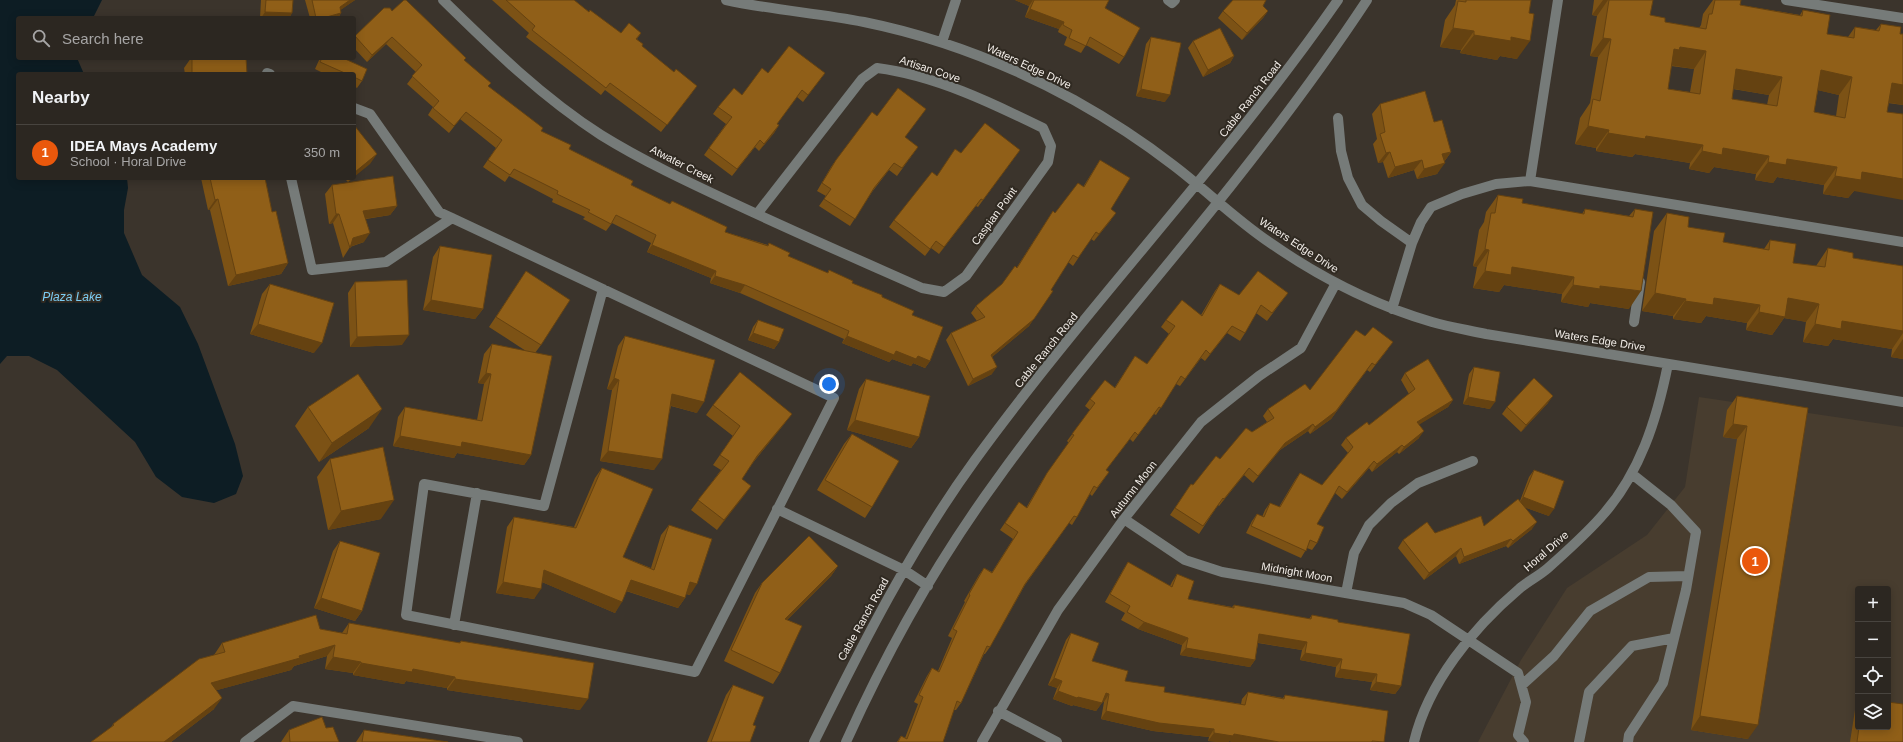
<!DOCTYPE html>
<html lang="en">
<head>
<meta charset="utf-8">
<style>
  :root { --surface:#2c2721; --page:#38332e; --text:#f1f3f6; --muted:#a6a5a5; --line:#48443f; --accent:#ea580c }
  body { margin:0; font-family:Arial,sans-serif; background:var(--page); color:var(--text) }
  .controls { position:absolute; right:12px; bottom:12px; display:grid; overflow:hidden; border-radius:4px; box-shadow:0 2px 10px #0003 }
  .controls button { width:36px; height:36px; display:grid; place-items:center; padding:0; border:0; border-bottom:1px solid var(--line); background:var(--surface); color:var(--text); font:20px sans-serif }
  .you { position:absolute; left:829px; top:384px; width:14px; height:14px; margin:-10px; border:3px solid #fff; border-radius:50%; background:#1a73e8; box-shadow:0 0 0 6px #1a73e833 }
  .badge { display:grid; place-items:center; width:26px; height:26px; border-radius:50%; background:var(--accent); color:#fff; font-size:13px; font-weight:700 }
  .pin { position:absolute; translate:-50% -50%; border:2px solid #fff; box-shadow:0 1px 4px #0006 }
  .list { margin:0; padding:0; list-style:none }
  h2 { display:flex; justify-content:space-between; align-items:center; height:52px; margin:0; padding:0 16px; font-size:17px }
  h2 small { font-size:13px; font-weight:400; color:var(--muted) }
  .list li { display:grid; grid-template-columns:26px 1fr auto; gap:12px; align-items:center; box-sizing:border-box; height:56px; padding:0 16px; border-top:1px solid var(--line) }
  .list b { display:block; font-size:15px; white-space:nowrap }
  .list p { margin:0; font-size:13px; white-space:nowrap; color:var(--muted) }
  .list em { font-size:13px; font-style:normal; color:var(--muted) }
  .icon { flex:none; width:22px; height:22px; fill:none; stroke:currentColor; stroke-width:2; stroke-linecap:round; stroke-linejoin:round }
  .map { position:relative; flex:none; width:1903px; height:742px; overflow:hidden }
  .search { position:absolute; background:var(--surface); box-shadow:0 2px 10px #0003; left:16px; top:16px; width:340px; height:44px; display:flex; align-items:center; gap:10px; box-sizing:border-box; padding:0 14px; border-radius:4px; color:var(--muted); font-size:15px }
  .panel { position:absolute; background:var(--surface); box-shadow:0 2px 10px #0003; left:16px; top:72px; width:340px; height:108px; border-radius:4px }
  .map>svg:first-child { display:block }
  .built { fill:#483d2f; fill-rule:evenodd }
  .water { fill:#0d1d24 }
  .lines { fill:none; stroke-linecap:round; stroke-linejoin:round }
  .minor { stroke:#767b79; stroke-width:10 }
  .wall { fill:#7c5215; fill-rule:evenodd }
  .shaded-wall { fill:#654211 }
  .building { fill:#905f18; stroke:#654211; fill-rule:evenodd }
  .labels { text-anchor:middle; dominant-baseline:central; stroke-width:4; stroke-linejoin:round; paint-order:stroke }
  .street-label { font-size:11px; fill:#f2ede8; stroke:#302a22 }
  .water-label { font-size:12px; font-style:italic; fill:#7ccdf3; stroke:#302a22 }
</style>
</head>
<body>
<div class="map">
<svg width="1903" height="742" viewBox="0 0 1903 742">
  <rect width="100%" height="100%" fill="#3b342c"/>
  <path class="built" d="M1699,397L1903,427V742H1478L1521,660L1567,588L1647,535L1685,487ZM1858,589H1888V727H1858Z"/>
  <path class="water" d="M0,0H102L93,18H18V58H77L84,74H18V178H127L128,188L124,210V233L142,275L180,307L198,344L235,444L243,476L236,494L214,503L182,497L156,477L135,442L57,370L29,356H7L0,364Z"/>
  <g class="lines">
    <path class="minor" d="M443,0C493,49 542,97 601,135C643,161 688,182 733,203C795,232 859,260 922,288L944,292L966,276L1048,162L1051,146L1043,128C992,103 934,75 877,68L862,79L757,214
      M726,0C772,10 818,13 864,22C938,37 1008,64 1074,100C1108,119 1142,141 1173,165C1206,190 1235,219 1269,242C1319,277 1374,305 1432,322C1449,327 1468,330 1486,334L1903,402
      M1168,0L1172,3L1175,0
      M1786,0L1903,18
      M942,42L956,0
      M267,73L270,74
      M354,108L370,114L439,212L452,218L834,398L695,672L406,615L424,484L544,506L603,289
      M1338,118L1341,151L1348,178L1362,205L1381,221L1412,243
      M291,178L312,270L386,262L452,218
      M1530,181L1558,0
      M1392,309L1412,243L1421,222L1431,207L1462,194L1496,184L1530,181L1903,242
      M1634,322L1640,282
      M777,509L904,570L928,586
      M1124,519L1185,560L1222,572L1404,603L1431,615L1518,673L1526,702L1518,735L1524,742
      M1346,593L1354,553L1369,525L1391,503L1418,483L1473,461
      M454,625L477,493
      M1522,685L1554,656L1590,611L1649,577L1688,576
      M998,711L1057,742
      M245,742L293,706L518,742
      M814,742C862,645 911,548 975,460C1090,302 1226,161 1338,0
      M846,742C887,651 937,562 996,481C1056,397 1124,318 1189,238C1252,161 1313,82 1367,0
      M982,742L1058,610L1124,519L1201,422L1259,376L1301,348L1336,283
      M1414,742C1428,683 1473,628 1519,589C1528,581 1539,576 1548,568C1566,552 1585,535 1601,517C1640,474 1657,419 1668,364
      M1579,742L1589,692L1632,646L1674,638
      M1628,742L1629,735L1663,683L1686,590L1696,532L1671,505L1632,474"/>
  </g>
  <path class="wall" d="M261,0H293L292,13L289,18H260Z
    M305,0H355L340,10L341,13L338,18H310Z
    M492,0H574L589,12L621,33H641L637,39L642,46L692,93L661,132L605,90L601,95L526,37L529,33Z
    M1015,0H1108L1105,8L1124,57L1119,64L1086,45L1081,53L1064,45L1067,37L1058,32L1059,29L1025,17L1029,6Z
    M1456,0H1531L1517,59L1500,56L1497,60L1460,53L1461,50L1440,47L1445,20L1455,5Z
    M1594,0H1653L1650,15L1665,22L1699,28L1701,25L1703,14L1713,0H1741L1740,5L1800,15L1803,10L1827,34L1848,37L1855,27L1876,30L1881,24L1900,34H1903V105L1888,103L1854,191L1848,198L1823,194L1824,185L1777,177L1773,183L1755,180L1756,174L1714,167L1709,173L1689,169L1690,163L1635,154L1632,157L1596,151V148L1575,144L1580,118L1590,103L1598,57L1590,56L1597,16L1592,15ZM1671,66L1694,69L1690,92L1668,89ZM1733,89L1769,95L1767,105L1732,99ZM1818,90L1839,95L1836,116L1814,112Z
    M1263,6L1268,11L1263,18L1242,40L1218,18L1223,11Z
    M392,11L464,60L488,87L541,131L569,149L631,185L670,204L672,201L725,232L768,245L769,243L788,256L827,273L829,270L852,283L882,297L912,315L930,361L925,368L913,363L911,366L892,359L889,362L842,343L844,339L740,293L710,283L711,278L647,252L651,243L612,223L606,231L583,219L585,217L552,202L553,199L509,176L505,182L483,167L496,148L460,119L449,133L428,115L433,107L407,84L416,72L386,44L367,62L354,48V38L355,36Z
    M1151,37L1165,102L1136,96L1146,44Z
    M1193,41L1234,56L1230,63L1203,77L1188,48Z
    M191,58H192L247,74H185L184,68Z
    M320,58H343L362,81L357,88L354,86V74H325L315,69Z
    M768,73H825L803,102L797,97L777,124L779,125L774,133L759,151L755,147L732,176L704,155L726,124L713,114L718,107L742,95Z
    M1380,104L1434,122L1451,152L1444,162L1437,174L1417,179L1414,170L1388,178L1383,162L1378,163L1373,144L1377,139L1372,114Z
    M926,109L905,137L918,147L897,176L889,170L872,192L850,226L819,206L826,196L817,191L831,167L836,160L877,116Z
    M1020,150L978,207L976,206L939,254L931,248L925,256L889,227L894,220L937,176L961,153Z
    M1100,160L1111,209V220L1094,241L1091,239L1073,266L1068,262L1029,326L992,357V374L968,386L946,340L951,333L977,321L971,313L976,306L1002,284L1017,267L1053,211L1055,213L1083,187Z
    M201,178H265L272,212L288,263L281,274L228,286L210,210H208Z
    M344,178H353L348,182Z
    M332,185L397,206L390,215L366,219L364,242L350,247L343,258L333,223L329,224L325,194Z
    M1498,195L1522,203L1582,214L1585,209L1629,216L1635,209L1629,309L1590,303L1588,307L1561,302L1562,294L1504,285L1499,292L1473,288L1477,267L1473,266L1479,230L1484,222L1486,212Z
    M1667,213L1688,227L1723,242L1764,249L1770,240L1793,263L1816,266L1828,248L1853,258L1903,266V359L1891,357L1892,349L1833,339L1828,346L1803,342L1806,322L1802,321L1784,318L1772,335L1746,330L1747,323L1706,316L1701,323L1673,319V316L1642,311L1654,231Z
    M440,246L483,309L475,319L423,310L433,257Z
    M526,271L541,345L535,353L531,455L524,465L457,453L454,458L393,446L398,417L405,407L477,420L484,384L478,383L484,354L492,344L526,351L489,327Z
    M355,282L402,345L350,347L348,293Z
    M270,284L314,353L250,334L262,294Z
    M1220,284L1239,295L1288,293L1267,321L1256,313L1245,333L1240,341L1227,333L1205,361L1201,358L1180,386L1176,384L1156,415L1154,414L1133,442L1130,439L1106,470L1109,472L1092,496L1090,494L1077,517L1072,525L1069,523L1025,585L990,647L985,654H984L961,703L956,710H954L943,742H897L901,736L905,738L918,704L914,702L927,676L932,668L938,671L952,638L948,636L965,602L964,601L979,575L984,568L992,572L1013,539L1000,530L1019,502L1026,508L1042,481L1069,443L1067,441L1090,410L1085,406L1090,399L1115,387L1135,356L1147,364L1169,334L1161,327L1166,320L1201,315L1215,291Z
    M758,320L779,342L774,349L748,340L753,327Z
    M625,336L697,413L671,406L654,470L600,461L612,390L607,389L618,346Z
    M1365,336L1388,349L1370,372L1367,370L1331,419L1310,434L1308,431L1280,450L1253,483L1244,475L1219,506L1218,505L1199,534L1170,515L1191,484L1193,485L1220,459L1252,432L1267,422L1263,416L1268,409L1310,390Z
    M1474,367L1490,409L1463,404L1469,374Z
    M1405,373L1453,400L1448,407L1419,424V438L1399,454L1397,452L1372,472L1369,468L1342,499L1335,493L1317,524V543L1312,550L1307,548L1301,558L1246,533L1252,521L1257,514L1262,517L1265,510L1270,503L1279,507L1295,480L1300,473L1322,485L1348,453L1341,445L1346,438L1369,425L1409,394L1401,380Z
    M866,379L919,437L911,448L847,430L859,389Z
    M1737,396L1808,408L1748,739L1691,730L1737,439L1723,437L1727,410Z
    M1548,403L1521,432L1502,414L1507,407Z
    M713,405L785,423L752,464L742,479L751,486L717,530L691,510L721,470L713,465L733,436L706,415Z
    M308,407L369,428L319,462L295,426Z
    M852,434L872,507L865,518L817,490L844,444Z
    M330,459L381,519L328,530L317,477Z
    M602,468L623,557L651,568L661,535L669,525L690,595L686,594L685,598L678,608L626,591L615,613L542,582L534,599L496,593L507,527L514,517L574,527L595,478Z
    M1534,470L1549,516L1524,507L1532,529L1508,548L1506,546L1459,564L1456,556L1424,580L1398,548L1403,540L1435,533L1484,526L1520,501L1529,477Z
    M340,541L362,611L355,621L314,608L333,551Z
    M1128,562L1170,586L1172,582L1177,574L1188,599L1232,607L1234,605L1309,619L1312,615L1338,622L1401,686L1395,694L1370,690L1372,682L1335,677L1336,667L1300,660L1302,650L1258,643L1255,660L1250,667L1180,655L1182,645L1138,629L1121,620L1125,613L1105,602L1123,570Z
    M838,566L831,576L787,620L780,673L773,684L724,661L755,593L762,583Z
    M349,623L459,643L461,641L580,710L447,690V688L406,681L404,684L353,675V673L325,669L327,656L294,666L291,670L217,690L214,709L171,742H91L111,728L113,724L214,655L222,643L320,629L342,633Z
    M1071,633L1092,661L1125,681L1164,692L1241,704L1242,699L1248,692L1283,698L1285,695L1384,742H1233L1229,741V742H1219L1208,741L1209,737L1153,731L1101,719L1104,702L1103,701L1096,711L1073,705L1072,706L1053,699L1057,688L1048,685L1066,640Z
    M733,685L753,725L750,742H707L726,695Z
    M1858,706V727H1888L1903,742H1850L1855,710Z
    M326,728L339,742H281L289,730Z
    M364,730L448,742H356Z"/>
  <path class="shaded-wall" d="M350,0H355L335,14L340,7Z
    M1015,0H1033L1029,6Z
    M1603,0H1608L1597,16L1592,15Z
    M1030,9L1064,22L1059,29L1025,17Z
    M1268,11L1263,18L1242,40L1247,33Z
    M265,12L292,13L289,18H261Z
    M341,13L338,18H323Z
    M1453,28L1474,31L1461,50L1440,47Z
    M1474,35L1511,37L1530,41L1517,59L1500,56L1497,60L1460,53Z
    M392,37L386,44L367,62L372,55Z
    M1603,38L1611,39L1598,57L1590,56Z
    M1680,47L1706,51L1694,69L1669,65L1674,49Z
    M1234,56L1230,63L1203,77L1208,70Z
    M1736,69L1782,77L1769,95L1723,87Z
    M1821,70L1852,77L1839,95L1808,88Z
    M825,73L820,80L803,102L808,95Z
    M1892,83L1903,85V105L1879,101Z
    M1141,89L1170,95L1165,102L1136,96Z
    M779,125L774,133L759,151L764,144Z
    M1588,126L1609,130L1596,148L1575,144Z
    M1608,133L1646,136L1703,145L1690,163L1635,154L1632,157L1596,151Z
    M1723,148L1769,156L1756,174L1714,167L1709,173L1689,169L1702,151Z
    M1390,152L1383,162L1378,163L1386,153Z
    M1451,152L1444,162L1442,154Z
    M377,154L370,164L354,177V173L355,172Z
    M1787,159L1837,167L1824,185L1777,177L1773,183L1755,180L1768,162Z
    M1422,160L1414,170L1388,178L1395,167Z
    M1445,163L1437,174L1417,179L1424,169Z
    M1862,172L1903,179V200L1854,191L1848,198L1823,194L1835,176Z
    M351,178H353L348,182Z
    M218,199L210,210H208L215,200Z
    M981,199L976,206L939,254L944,247Z
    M397,206L390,215L357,220L363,211Z
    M1116,213L1111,220L1094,241L1099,234Z
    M336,214H339L333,223L329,224Z
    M370,233L364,242L349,247L353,238Z
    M652,245L716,271L711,278L647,252Z
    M1485,249L1489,250L1477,267L1473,266Z
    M288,263L281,274L228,286L236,275Z
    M1512,267L1574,277L1562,294L1504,285L1499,292L1473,288L1485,271Z
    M715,276L745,285L740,293L710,283Z
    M1573,285L1600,286L1641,291L1629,309L1590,303L1588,307L1561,302Z
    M1655,293L1686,299L1673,316L1642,311Z
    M1714,298L1760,305L1747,323L1706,316L1701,323L1673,319L1685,301Z
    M1788,298L1815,303L1819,304L1806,322L1784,318L1772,335L1746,330L1759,312Z
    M431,300L483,309L475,319L423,310Z
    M1034,319L1029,326L986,362L991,355Z
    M1842,321L1903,331V333L1892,349L1833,339L1828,346L1803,342L1815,324Z
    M258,324L322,343L314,353L250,334Z
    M1232,326L1227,333L1205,361L1210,354Z
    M753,333L779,342L774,349L748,340Z
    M409,335L402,345L350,347L357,337Z
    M847,336L896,351L918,356L930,361L925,368L913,363L911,366L892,359L889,362L842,343Z
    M1903,339V359L1891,357Z
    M1372,363L1331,419L1310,434L1315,427Z
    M997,367L992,374L968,386L973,379Z
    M486,373L491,374L484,384L478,383Z
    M614,378L619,380L612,390L607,389Z
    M672,394L704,402L697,413L665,404Z
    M1553,396L1548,403L1521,432L1526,425Z
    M1468,397L1495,402L1490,409L1463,404Z
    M1453,400L1448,407L1412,429L1417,422Z
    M382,409L369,428L319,462L332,443Z
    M792,414L785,423L750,466L757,456Z
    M855,420L919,437L911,448L847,430Z
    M1313,424L1308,431L1280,450L1253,483L1285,443Z
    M1733,424L1747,426L1737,439L1723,437Z
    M1424,431L1419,438L1399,454L1404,447Z
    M400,436L462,442L531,455L524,465L457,453L454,458L393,446Z
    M1402,445L1397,452L1372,472L1377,464Z
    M608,451L662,459L654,470L600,461Z
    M1374,461L1369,468L1342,499L1347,492Z
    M1249,468L1244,475L1219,506L1224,499Z
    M751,486L744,496L717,530L724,520Z
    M1523,497L1554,509L1549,516L1518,505Z
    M394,500L381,519L328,530L341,511Z
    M1537,522L1532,529L1508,548L1513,541Z
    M1511,539L1506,546L1459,564L1464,557Z
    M1461,548L1456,556L1424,580L1429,573Z
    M838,566L831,576L778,629L785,619Z
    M544,570L622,602L615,613L537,580Z
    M631,580L685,598L678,608L624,590Z
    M503,582L541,589L534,599L496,593Z
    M690,582L697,584L690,595L683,592Z
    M321,598L362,611L355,621L314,608Z
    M1144,622L1188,638L1182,645L1138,629Z
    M1259,634L1307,642L1302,650L1254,642Z
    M335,645L327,656L294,666L291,670L203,694L211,683Z
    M1186,648L1255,660L1250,667L1180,655Z
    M1305,653L1342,659L1336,667L1300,660Z
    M333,657L361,662L353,673L325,669Z
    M361,663L413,669L455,677L447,688L406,681L404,684L353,675Z
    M1340,669L1377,674L1372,682L1335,677Z
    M1054,678L1062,681L1057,688L1048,685Z
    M455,679L588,699L580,710L447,690Z
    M1376,682L1401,686L1395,694L1370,690Z
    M1058,691L1078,697L1102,703L1096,711L1073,705L1072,706L1053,699Z
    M1106,693L1109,694L1104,702L1101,701Z
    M222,698L214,709L171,742H164Z
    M1106,711L1214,729L1209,737L1153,731L1101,719Z
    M1700,716L1758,725L1748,739L1691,730Z
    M1214,733L1234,734L1279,742H1233L1229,741V742H1219L1208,741Z"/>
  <path class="building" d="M266,0H293L292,13L265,12Z
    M312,0H350L340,7L341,13L323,18H316Z
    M404,0H406L466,58L464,60L491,83L488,86L543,128L541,131L571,145L569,149L633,181L631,185L670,204L672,201L727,227L725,232L768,246L769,243L790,253L788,256L828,273L829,270L853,281L852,283L882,295V297L914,311L912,315L943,327L930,361L918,356L916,359L896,351L894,355L847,336L849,331L745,285L715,276L716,271L652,245L656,235L616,215L611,224L588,212L590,210L557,194L558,191L514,169L510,175L488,160L502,140L466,112L454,126L433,108L439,101L412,76L422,65L392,37L372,55L355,36L384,8H390L392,11Z
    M506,0H574L589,12L590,10L621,33L629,23L641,33L636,39L643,44L642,46L674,72L676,69L697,86L667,125L610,83L606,88L532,30L535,26Z
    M1034,0H1109L1105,8L1140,28L1124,57L1090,37L1086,46L1069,38L1072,30L1063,25L1064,22L1030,9Z
    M1233,0H1266L1263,6L1268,11L1247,33L1223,11Z
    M1466,0H1531L1529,13L1534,14L1530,41L1511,37V41L1474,35V31L1453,28L1458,1L1466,2Z
    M1609,0H1653L1650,15L1665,18V22L1706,29L1709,14H1712L1715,0H1741L1740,5L1802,16L1803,10L1830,15L1827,34L1854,38L1855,27L1879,31L1881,24L1901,27L1900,34H1903V85L1892,83L1887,112L1903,114V179L1862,172L1861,180L1835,176L1837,167L1787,159L1786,165L1768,162L1769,156L1723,148L1722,155L1702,151L1703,145L1646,136L1645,139L1608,133L1609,130L1588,126L1593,99L1600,101L1611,39L1603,38ZM1680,47L1706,51L1700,94L1668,89L1674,49L1679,50ZM1736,69L1782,77L1777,106L1732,99ZM1821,70L1852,77L1845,118L1814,112Z
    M1220,28L1234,56L1208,70L1193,41Z
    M1151,37L1181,43L1170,95L1141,89Z
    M789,46L825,73L808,95L802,90L777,124L779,125L764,144L760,140L737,169L709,148L732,117L718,107L734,88L742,95L762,68L768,73Z
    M192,58H246L247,74H192Z
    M322,58H343L367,69L362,81L354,77V74H347L320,62Z
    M898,88L926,109L905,137L918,147L902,168L894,163L874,188L855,219L824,199L831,189L822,183L836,160L872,112L877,116Z
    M1425,91L1434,122L1442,120L1451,152L1442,154L1445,163L1424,169L1422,160L1395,167L1390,152L1386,153L1380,134L1385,132L1380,104Z
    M985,123L1020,150L983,200L981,199L944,247L936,241L930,249L894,220L932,172L937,176L955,149L961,153Z
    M354,125L377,154L355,172L354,171Z
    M1100,160L1130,178L1111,209L1116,213L1099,234L1096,232L1078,258L1073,255L1051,290L1053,291L1034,319L991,355L997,367L973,379L951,333L985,317L976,306L1002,284L1015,266L1017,268L1053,211L1055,213L1078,183L1084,187Z
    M393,176L397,206L363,211L370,233L353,238L350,248L339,214H336L332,185Z
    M210,178H265L272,212L276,211L288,263L236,275L218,199L215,200Z
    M1498,195L1523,199L1522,203L1584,214L1585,209L1633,217L1635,209L1653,212L1641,291L1600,286V289L1573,285L1574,277L1512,267L1511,275L1485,271L1489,250L1485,249L1491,213H1495Z
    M1667,213L1689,217L1688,227L1725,233L1723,242L1769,250L1770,240L1796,244L1793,263L1825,267L1828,248L1853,253V258L1903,266V331L1842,321L1841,329L1815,324L1819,304L1815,303L1788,298L1785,317L1759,312L1760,305L1714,298L1713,305L1685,301L1686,299L1655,293Z
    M440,246L492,255L483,309L431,300Z
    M526,271L570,300L541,345L496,317Z
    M1258,271L1288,293L1272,313L1261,305L1245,333L1232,326L1210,354L1206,350L1185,379L1181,376L1161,408L1159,407L1138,435L1135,432L1106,470L1109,472L1097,488L1094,486L1077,517L1074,516L1025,584L990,647L987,646L961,703L957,701L943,742H898L901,736L907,739L923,697L919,695L932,668L939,672L957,631L953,629L970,595L969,594L984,568L992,573L1018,532L1005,523L1019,502L1027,508L1047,473L1074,435L1072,434L1095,403L1090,399L1105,380L1115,388L1135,356L1147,364L1175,326L1166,320L1182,300L1202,316L1220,284L1239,295Z
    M407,280L409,335L357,337L355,282Z
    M270,284L334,303L322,343L258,324Z
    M758,320L784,329L779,342L753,333Z
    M1373,327L1393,342L1375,365L1372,363L1336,411L1315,427L1313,424L1285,443L1258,476L1249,468L1224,499L1223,498L1203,526L1175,508L1191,484L1193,485L1216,456L1220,459L1246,428L1252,432L1274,418L1268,409L1305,384L1310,390L1356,330L1365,336Z
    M625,336L715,360L704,402L672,394L662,459L608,451L619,380L614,378Z
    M492,344L552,356L531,455L462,442L461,447L400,436L405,407L482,421L491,374L486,373Z
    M1428,359L1453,400L1417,422L1424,431L1404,447L1402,445L1377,464L1374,461L1347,492L1339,486L1317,524L1324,527L1317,543L1310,540L1306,551L1251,526L1257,514L1264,517L1270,503L1280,507L1300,473L1322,485L1353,447L1346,438L1367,422L1369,425L1415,389L1405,373Z
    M1474,367L1500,372L1495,402L1468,397Z
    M740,372L792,414L757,456L742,479L751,486L724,520L698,500L729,461L720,455L740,426L713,405Z
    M358,374L382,409L332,443L308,407Z
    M1534,378L1553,396L1526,425L1507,407Z
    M866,379L930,396L919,437L855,420Z
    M1737,396L1808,408L1758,725L1700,716L1747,426L1733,424Z
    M852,434L899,461L872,507L825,480Z
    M383,447L394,500L341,511L330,459Z
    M602,468L653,489L623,557L654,570L669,525L712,539L697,584L690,582L685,598L631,580L622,602L544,570L541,589L503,582L514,517L576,528Z
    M1534,470L1564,481L1554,509L1523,497Z
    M1518,499L1537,522L1513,541L1511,539L1464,557L1461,548L1429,573L1403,540L1427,522L1435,533L1481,516L1484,526Z
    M809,536L838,566L785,619L802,626L780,673L731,650L762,583Z
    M340,541L380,553L362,611L321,598Z
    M1128,562L1172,587L1177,574L1194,581L1188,599L1234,608V605L1311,619L1312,615L1338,620V622L1410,634L1401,686L1376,682L1377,674L1340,669L1342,659L1305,653L1307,642L1259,634L1255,660L1186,648L1188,638L1144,622L1127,612L1130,606L1110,594Z
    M316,615L320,629L347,634L349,623L460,643L461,641L594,663L588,699L455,679V677L413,669L412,672L361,663V662L333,657L335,645L299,656L300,658L211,683L222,698L164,742H91L114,725L113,724L199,659L225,652L222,643Z
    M1071,633L1099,643L1092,661L1128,671L1125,681L1165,687L1164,692L1245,705L1248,692L1284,699L1285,695L1388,711L1384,742L1372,741V742H1279L1234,734L1233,736L1214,733V729L1159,723L1106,711L1109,694L1106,693L1102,703L1078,697L1077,698L1058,691L1062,681L1054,678Z
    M733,685L764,697L753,725L756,726L750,742H711Z
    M1888,702L1903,704V742H1857L1859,727H1888Z
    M322,717L326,728L333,727L339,742H290L289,730Z
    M364,730L448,742H362Z"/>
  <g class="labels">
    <g class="street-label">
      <text transform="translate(1029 66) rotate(25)">Waters Edge Drive</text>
      <text transform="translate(930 69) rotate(18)">Artisan Cove</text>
      <text transform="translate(1250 99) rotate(-52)">Cable Ranch Road</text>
      <text transform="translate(682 164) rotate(27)">Atwater Creek</text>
      <text transform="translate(994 216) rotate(-54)">Caspian Point</text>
      <text transform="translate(1299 245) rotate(33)">Waters Edge Drive</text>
      <text transform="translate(1600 340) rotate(9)">Waters Edge Drive</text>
      <text transform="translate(1046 350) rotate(-51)">Cable Ranch Road</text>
      <text transform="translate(1133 489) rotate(-52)">Autumn Moon</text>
      <text transform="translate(1546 551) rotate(-41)">Horal Drive</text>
      <text transform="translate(1297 572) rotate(10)">Midnight Moon</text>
      <text transform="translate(863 619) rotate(-61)">Cable Ranch Road</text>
    </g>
    <g class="water-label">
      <text x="72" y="297">Plaza Lake</text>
    </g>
  </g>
</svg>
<div class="controls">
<button>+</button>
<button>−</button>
<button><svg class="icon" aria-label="locate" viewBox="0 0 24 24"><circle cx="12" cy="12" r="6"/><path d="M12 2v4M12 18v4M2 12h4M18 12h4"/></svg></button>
<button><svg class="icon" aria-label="layers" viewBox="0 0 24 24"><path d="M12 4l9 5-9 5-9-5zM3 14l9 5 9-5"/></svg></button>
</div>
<div class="you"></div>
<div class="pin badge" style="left:1755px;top:561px">1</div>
<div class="search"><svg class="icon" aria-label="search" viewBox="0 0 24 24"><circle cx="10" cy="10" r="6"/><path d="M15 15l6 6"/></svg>Search here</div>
<section class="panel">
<h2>Nearby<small></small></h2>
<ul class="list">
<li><span class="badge">1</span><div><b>IDEA Mays Academy</b><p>School · Horal Drive</p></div><em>350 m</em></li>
</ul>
</section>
</div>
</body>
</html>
